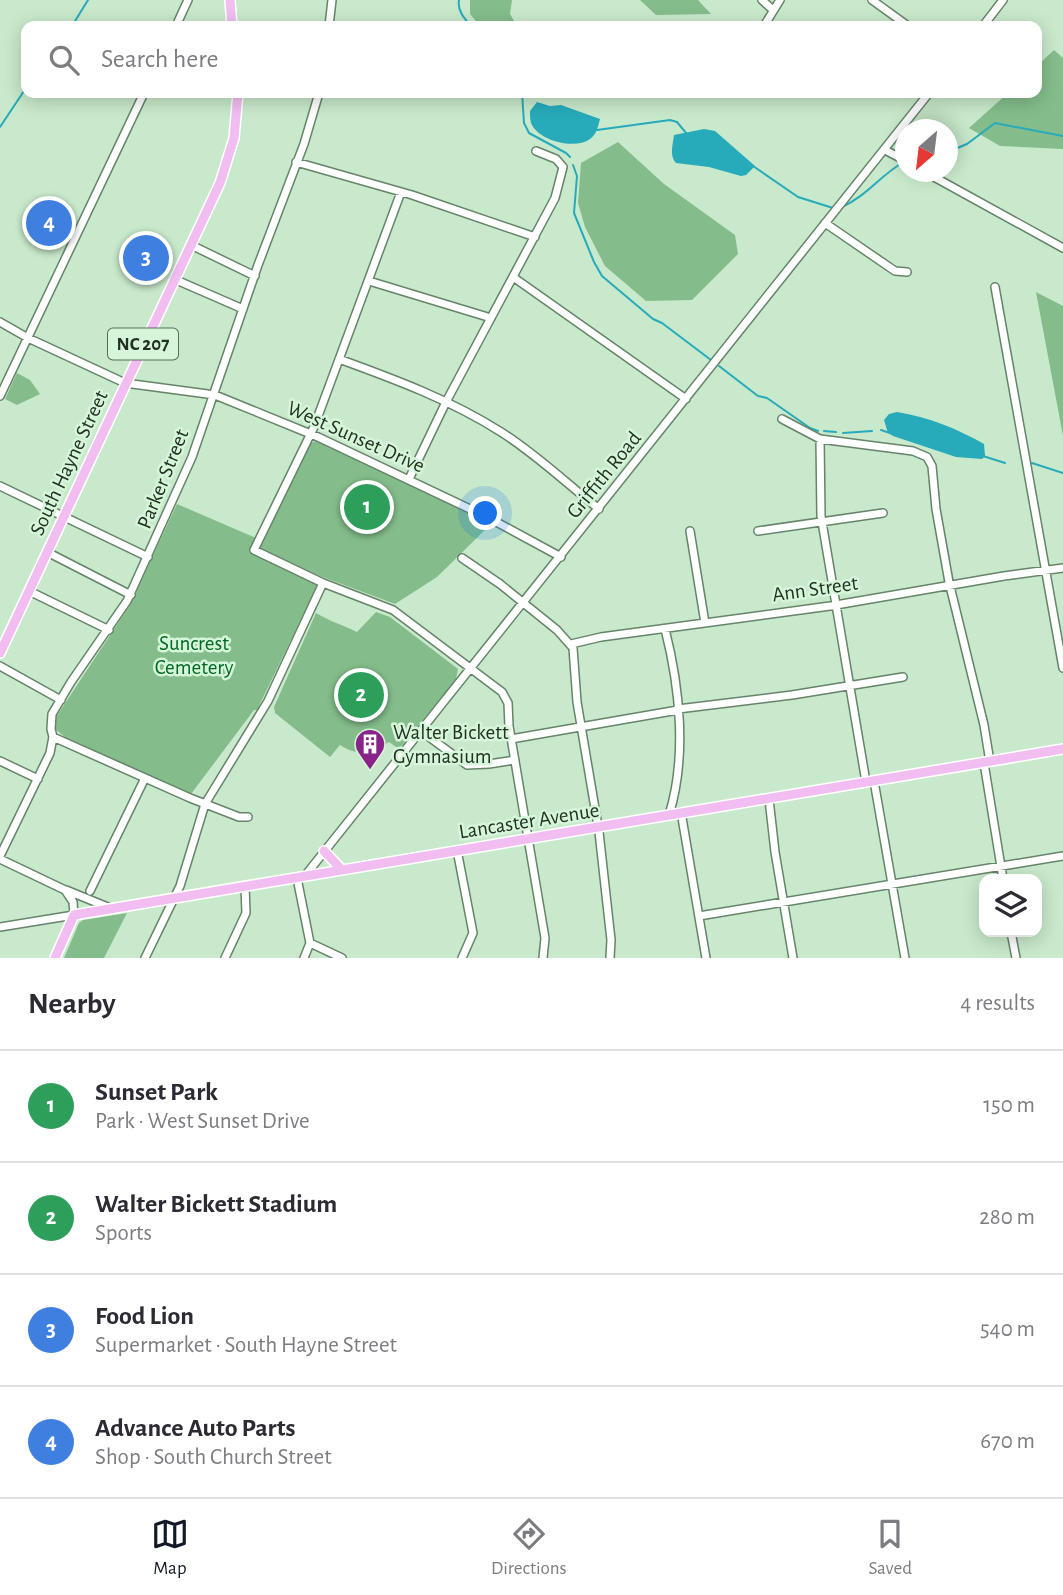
<!DOCTYPE html>
<html lang="en">
<head>
<meta charset="utf-8">
<style>
  :root { --surface:#fff; --page:#f2f2f3; --text:#2b2b33; --muted:#7c7c81; --line:#e1e1e2; --accent:#111827 }
  body { margin:0; font-family:"Alegreya Sans",sans-serif; background:var(--page); color:var(--text) }
  .controls { position:absolute; right:21px; bottom:21px; display:grid; overflow:hidden; border-radius:14px; box-shadow:0 4px 18px #0003 }
  .controls button { width:63px; height:63px; display:grid; place-items:center; padding:0; border:0; border-bottom:2px solid var(--line); background:var(--surface); color:var(--text); font:35px sans-serif }
  .compass { position:absolute; left:895px; top:119px; width:63px; height:63px; border-radius:50%; background:var(--surface); box-shadow:0 4px 18px #0003; rotate:208deg }
  .you { position:absolute; left:486px; top:514px; width:24px; height:24px; margin:-18px; border:5px solid #fff; border-radius:50%; background:#1a73e8; box-shadow:0 0 0 10px #1a73e833 }
  .badge { display:grid; place-items:center; width:46px; height:46px; border-radius:50%; background:var(--accent); color:#fff; font-size:23px; font-weight:700 }
  .pin { position:absolute; translate:-50% -50%; border:4px solid #fff; box-shadow:0 2px 7px #0006 }
  .list { margin:0; padding:0; list-style:none }
  h2 { display:flex; justify-content:space-between; align-items:center; height:91px; margin:0; padding:0 28px; font-size:30px }
  h2 small { font-size:23px; font-weight:400; color:var(--muted) }
  .list li { display:grid; grid-template-columns:46px 1fr auto; gap:21px; align-items:center; box-sizing:border-box; height:112px; padding:0 28px; border-top:2px solid var(--line) }
  .list b { display:block; font-size:26px; white-space:nowrap }
  .list p { margin:0; font-size:23px; white-space:nowrap; color:var(--muted) }
  .list em { font-size:23px; font-style:normal; color:var(--muted) }
  .icon { flex:none; width:38px; height:38px; fill:none; stroke:currentColor; stroke-width:2; stroke-linecap:round; stroke-linejoin:round }
  .map { position:relative; flex:none; width:1063px; height:958px; overflow:hidden }
  .search { position:absolute; background:var(--surface); box-shadow:0 4px 18px #0003; left:21px; right:21px; top:21px; height:77px; display:flex; align-items:center; gap:18px; box-sizing:border-box; padding:0 24px; border-radius:14px; color:var(--muted); font-size:26px }
  .sheet { height:539px; background:var(--surface) }
  nav { display:flex; justify-content:space-around; align-items:center; box-sizing:border-box; height:98px; border-top:2px solid var(--line); background:var(--surface); font-size:19px; color:var(--muted) }
  nav a { display:grid; justify-items:center; gap:4px }
  nav .on { color:var(--accent) }
  .map>svg:first-child { display:block }
  .green { fill:#84bd8b }
  .water { fill:#27aaba }
  .lines { fill:none; stroke-linecap:round; stroke-linejoin:round }
  .stream { stroke:#27aaba; stroke-width:2 }
  .minor-casing { stroke:#658469; stroke-width:10 }
  .major-casing { stroke:#fff; stroke-width:12 }
  .minor { stroke:#fff; stroke-width:7 }
  .major { stroke:#f2bef1; stroke-width:9 }
  .labels { text-anchor:middle; dominant-baseline:central; stroke-width:5; stroke-linejoin:round; paint-order:stroke }
  .shield { fill:#d5f6d8; stroke:#586b5a; stroke-width:2 }
  .shield-label { font-size:19px; font-weight:bold; fill:#233024 }
  .street-label { font-size:21px; fill:#233024; stroke:#d5f6d8 }
  .park-label { font-size:21px; fill:#006925; stroke:#d5f6d8 }
  .poi-label { font-size:21px; fill:#233024; stroke:#d5f6d8; text-anchor:start }
</style>
</head>
<body>
<div class="map">
<svg width="1063" height="958" viewBox="0 0 1063 958">
  <rect width="100%" height="100%" fill="#c8e9cb"/>
  <path class="green" d="M470,0H512L510,14L517,26H480L470,14Z
    M640,0H698L711,14L656,15Z
    M1054,50L1063,58V149L1000,146L969,128L1008,93H1037V66Z
    M618,142L664,184L735,235L738,254L692,300L646,301L605,266L585,227L578,203L581,163Z
    M1036,292L1063,306V436Z
    M17,373L30,380L40,394L17,405L5,399Z
    M316,441L419,488L490,525L437,577L395,604L320,576L260,548L311,443Z
    M177,504L256,538L249,552L318,584L257,710H254L191,794L66,738L54,728V720L130,605Z
    M376,612L390,617L458,669L456,679L399,749L389,742C371,753 358,757 340,745L330,757L275,713L274,707L316,613C329,621 343,625 357,632Z
    M127,913L104,958H64L79,923L83,920Z"/>
  <path class="water" d="M537,102L550,106L561,105L600,119C598,126 597,134 590,139C575,150 538,141 531,123C530,119 530,115 530,111Z
    M704,129L715,131L755,166L746,175L741,176L709,167L676,163C669,156 673,144 674,135Z
    M897,412C928,417 958,429 984,444L985,456L982,459L956,457L893,436L888,433L884,420L889,414Z"/>
  <g class="lines">
    <path class="stream" d="M459,0C457,11 465,19 471,26
      M72,26L88,0
      M522,93L524,123L529,133L566,153L570,157
      M0,127L26,88
      M597,130L670,120L677,122L686,133
      M948,152L967,144L995,123L1063,136
      M573,165L577,176L574,213L594,262L602,276L653,319L662,323L711,360
      M753,166L798,197L833,208
      M842,207C865,197 880,176 902,163
      M719,366L758,396L767,398L810,428L818,431
      M881,430L890,433
      M824,431L836,432
      M843,433L872,431
      M983,456L1005,463
      M1032,463L1063,473"/>
    <g class="minor-casing">
      <path id="minor" d="M762,0L773,10
        M872,0L908,26
        M176,26L188,0
        M329,26L332,0
        M764,26L780,0
        M983,26L1003,0
        M885,150L906,161
        M296,162L412,195L535,237
        M925,172L1063,248
        M401,192L314,427L254,550L323,583L393,610L502,692L508,703L509,726L545,938L543,958
        M825,223L895,271L907,272
        M191,245L255,276
        M513,277L686,399
        M174,279L243,309
        M369,281L491,318
        M995,287L1063,668
        M0,322L28,338L125,383L215,395L318,437L489,518L561,557
        M339,359C394,379 451,400 501,432C536,454 566,483 599,509
        M0,396L144,93
        M782,419L820,439L913,451L927,457L932,466L936,509L949,582L984,725L990,762
        M820,439L821,516L866,782
        M409,479L446,402L555,198L563,167L556,159L536,151
        M0,486L148,557
        M690,531L705,623
        M758,531L883,513
        M47,552L131,595
        M462,558L500,584L557,630L573,648L577,702L599,832L611,940L610,958
        M29,591L109,630
        M665,629C680,688 687,757 669,815
        M571,644L601,637L830,606L1004,576L1063,568
        M0,666L61,700
        M678,709L792,695L903,677
        M421,731L467,765L489,764L515,760
        M53,737L190,798L239,817H248
        M511,739L678,710
        M0,761L38,779
        M984,763L1003,879
        M874,781L905,958
        M769,799L775,852L793,958
        M681,812L706,958
        M457,850L473,933L462,958
        M0,856L50,753L53,737L51,729L52,714L71,682L127,601L192,457L258,265L304,144L319,93
        M0,859L65,890L73,902L74,915L0,927
        M304,877L929,93
        M297,878L310,943L304,958
        M66,890L110,908
        M90,891L145,778
        M699,916L1063,856
        M1011,932L1016,958
        M310,943L342,958
        M145,958L180,886L205,804L268,701L323,583
        M225,958L246,913L245,886"/>
    </g>
    <g class="major-casing">
      <path id="major" d="M230,0L232,26
        M0,653L220,183L234,138L238,93
        M324,851L342,870
        M55,958L74,915L1063,749"/>
    </g>
    <use href="#minor" class="minor"/>
    <use href="#major" class="major"/>
  </g>
  <defs>
    <g id="building-pin" transform="scale(1.575)"><path d="M0 17L-7.5 6A9.5 9.5 0 1 1 7.5 6Z" fill="#892289" stroke="#d5f6d8"/><path d="M-4-6H4V6H1V3H-1V6H-4ZM-2.5-4.3h1.7v1.8h-1.7ZM.8-4.3h1.7v1.8H.8ZM-2.5-1h1.7V.8h-1.7ZM.8-1h1.7V.8H.8Z" fill="#fff"/></g>
  </defs>
  <g fill-rule="evenodd">
    <use href="#building-pin" x="370" y="744"/>
  </g>
  <g class="labels">
    <rect class="shield" x="108" y="328.5" width="70" height="31" rx="5"/>
    <g class="shield-label">
      <text x="143" y="344">NC 207</text>
    </g>
    <g class="street-label">
      <text transform="translate(356 437) rotate(24)">West Sunset Drive</text>
      <text transform="translate(69 463) rotate(-65)">South Hayne Street</text>
      <text transform="translate(604 475) rotate(-51)">Griffith Road</text>
      <text transform="translate(163 479) rotate(-68)">Parker Street</text>
      <text transform="translate(815 589) rotate(-8)">Ann Street</text>
      <text transform="translate(529 821) rotate(-9)">Lancaster Avenue</text>
    </g>
    <g class="park-label">
      <text x="194" y="643">Suncrest<tspan x="194" dy="24">Cemetery</tspan></text>
    </g>
    <g class="poi-label">
      <text x="393" y="732">Walter Bickett<tspan x="393" dy="24">Gymnasium</tspan></text>
    </g>
  </g>
</svg>
<div class="controls">
<button><svg class="icon" aria-label="layers" viewBox="0 0 24 24"><path d="M12 4l9 5-9 5-9-5zM3 14l9 5 9-5"/></svg></button>
</div>
<svg class="compass" viewBox="-18 -18 36 36"><path d="M0-13l5 13h-10z" fill="#e53935"/><path d="M0 13l5-13h-10z" fill="#7c7c81"/></svg>
<div class="you"></div>
<div class="pin badge" style="left:367px;top:507px;background:#2e9e5b">1</div>
<div class="pin badge" style="left:361px;top:695px;background:#2e9e5b">2</div>
<div class="pin badge" style="left:146px;top:258px;background:#3f7fe0">3</div>
<div class="pin badge" style="left:49px;top:223px;background:#3f7fe0">4</div>
<div class="search"><svg class="icon" aria-label="search" viewBox="0 0 24 24"><circle cx="10" cy="10" r="6"/><path d="M15 15l6 6"/></svg>Search here</div>
</div>
<section class="sheet">
<h2>Nearby<small>4 results</small></h2>
<ul class="list">
<li><span class="badge" style="background:#2e9e5b">1</span><div><b>Sunset Park</b><p>Park · West Sunset Drive</p></div><em>150 m</em></li>
<li><span class="badge" style="background:#2e9e5b">2</span><div><b>Walter Bickett Stadium</b><p>Sports</p></div><em>280 m</em></li>
<li><span class="badge" style="background:#3f7fe0">3</span><div><b>Food Lion</b><p>Supermarket · South Hayne Street</p></div><em>540 m</em></li>
<li><span class="badge" style="background:#3f7fe0">4</span><div><b>Advance Auto Parts</b><p>Shop · South Church Street</p></div><em>670 m</em></li>
</ul>
</section>
<nav>
<a class="on"><svg class="icon" aria-label="map" viewBox="0 0 24 24"><path d="M3 6l6-2 6 2 6-2v14l-6 2-6-2-6 2zM9 4v14M15 6v14"/></svg>Map</a>
<a><svg class="icon" aria-label="directions" viewBox="0 0 24 24"><path d="M12 3l9 9-9 9-9-9zM9 14v-3h6M13 9l2 2-2 2"/></svg>Directions</a>
<a><svg class="icon" aria-label="saved" viewBox="0 0 24 24"><path d="M7 4h10v16l-5-4-5 4z"/></svg>Saved</a>
</nav>
</body>
</html>
